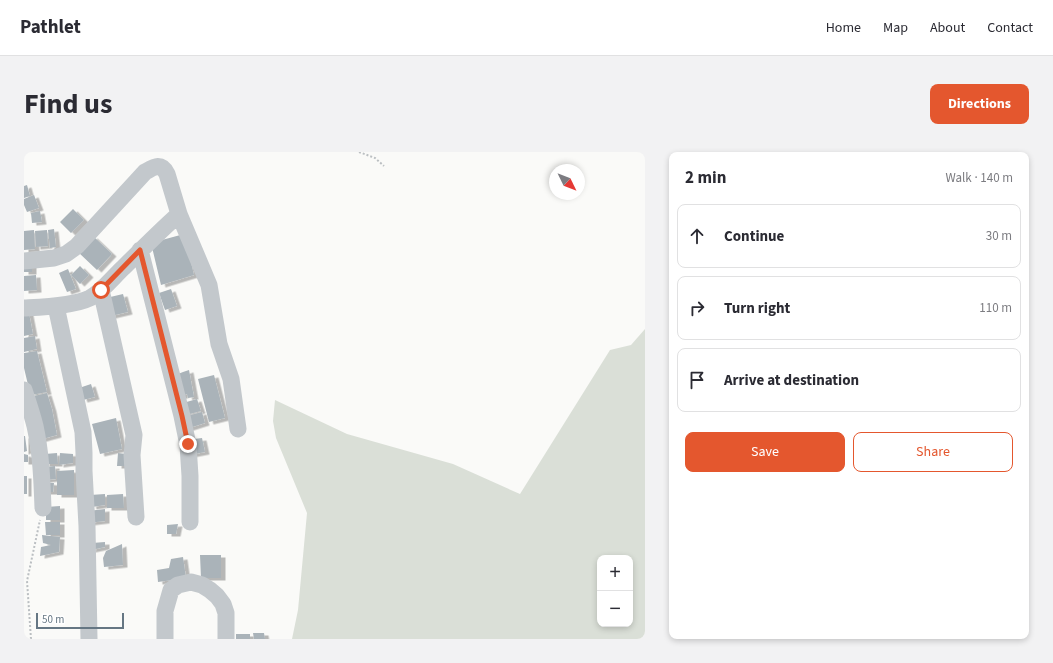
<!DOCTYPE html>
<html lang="en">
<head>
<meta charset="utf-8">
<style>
  :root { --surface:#fff; --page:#f2f2f3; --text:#2b2b33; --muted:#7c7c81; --line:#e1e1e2; --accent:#e4572e }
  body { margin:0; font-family:"Source Sans 3",sans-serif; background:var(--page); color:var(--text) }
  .controls { position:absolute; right:12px; bottom:12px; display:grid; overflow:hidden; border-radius:8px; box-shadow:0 2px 6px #0003 }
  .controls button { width:36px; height:36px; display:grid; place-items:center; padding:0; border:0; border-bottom:1px solid var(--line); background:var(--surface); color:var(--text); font:20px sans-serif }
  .compass { position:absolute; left:525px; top:12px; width:36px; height:36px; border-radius:50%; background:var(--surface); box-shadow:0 2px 6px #0003; rotate:133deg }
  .scale { position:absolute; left:12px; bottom:10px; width:88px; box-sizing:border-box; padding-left:4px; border:2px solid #657683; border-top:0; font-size:11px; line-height:14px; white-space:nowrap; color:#657683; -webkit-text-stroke:3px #fff; paint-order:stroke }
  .stop { position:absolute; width:12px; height:12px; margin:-9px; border:3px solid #e4572e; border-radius:50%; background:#fff }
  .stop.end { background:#e4572e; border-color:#fff; box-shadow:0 1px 4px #0008 }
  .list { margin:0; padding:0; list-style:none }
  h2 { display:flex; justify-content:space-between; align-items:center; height:52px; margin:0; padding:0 16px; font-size:17px }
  h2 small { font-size:13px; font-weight:400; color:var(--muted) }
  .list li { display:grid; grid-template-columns:26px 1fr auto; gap:12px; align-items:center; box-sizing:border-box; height:64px; margin:0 8px 8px; padding:0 8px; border:1px solid var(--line); border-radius:8px }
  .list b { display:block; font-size:15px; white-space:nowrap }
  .list em { font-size:13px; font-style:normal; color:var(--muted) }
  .actions { display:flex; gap:8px; padding:12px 16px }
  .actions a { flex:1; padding:9px 0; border:1px solid var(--accent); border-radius:8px; text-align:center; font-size:14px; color:var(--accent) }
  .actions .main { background:var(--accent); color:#fff }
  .icon { flex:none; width:22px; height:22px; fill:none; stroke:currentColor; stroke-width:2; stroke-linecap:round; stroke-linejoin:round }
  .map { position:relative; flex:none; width:621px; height:487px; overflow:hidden; border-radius:8px }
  header { display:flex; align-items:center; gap:24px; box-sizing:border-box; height:56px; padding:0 20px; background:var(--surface); border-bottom:1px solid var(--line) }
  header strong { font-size:19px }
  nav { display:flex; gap:22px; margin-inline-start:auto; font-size:14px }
  .intro { display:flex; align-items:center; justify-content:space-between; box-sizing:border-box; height:96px; padding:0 24px }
  h1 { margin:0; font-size:28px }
  .button { padding:10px 18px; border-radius:8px; background:var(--accent); color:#fff; font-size:14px; font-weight:700 }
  main { display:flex; gap:24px; padding:0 24px }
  aside { flex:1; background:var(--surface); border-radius:8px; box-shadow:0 2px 6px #0003 }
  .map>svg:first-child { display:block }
  .green { fill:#dadfd7; fill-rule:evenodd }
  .building { fill:#aab3b9; filter:url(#shadow) }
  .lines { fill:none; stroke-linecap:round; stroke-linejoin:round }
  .path { stroke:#bbbfc2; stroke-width:2; stroke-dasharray:2 2; stroke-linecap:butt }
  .minor { stroke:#c3c8cc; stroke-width:17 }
  .route { stroke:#e4572e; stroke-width:5 }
</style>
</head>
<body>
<header>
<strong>Pathlet</strong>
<nav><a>Home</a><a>Map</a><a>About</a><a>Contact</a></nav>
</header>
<div class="intro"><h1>Find us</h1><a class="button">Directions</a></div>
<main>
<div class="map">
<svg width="621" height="487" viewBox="0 0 621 487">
  <defs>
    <filter id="shadow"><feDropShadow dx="4.5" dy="2.5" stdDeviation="0" flood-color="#0004"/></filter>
  </defs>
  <rect width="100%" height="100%" fill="#fafaf8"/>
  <path class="green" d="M621,177V487H268L274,458L283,361L252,286L249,269L251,248L323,282L429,312L496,342L586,198L607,193ZM576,406H606V472H576Z"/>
  <path class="building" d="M3,33L6,44L0,46V34Z
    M10,43L15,56L3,60L0,53V47Z
    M49,57L60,68L47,81L36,70Z
    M16,59L18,70L8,71L7,61Z
    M30,77L32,95L26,96L24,78Z
    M10,78L11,97L0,98V79Z
    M23,78L24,94L12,95L11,79Z
    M160,82L170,123L137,133L127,91Z
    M69,84L88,102L73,118L54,100Z
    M0,112H8V120H0Z
    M56,114L65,123L56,132L47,123Z
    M44,117L52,137L43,140L35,121Z
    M12,123L13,138L0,139V124Z
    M147,137L153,154L141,158L135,141Z
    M99,142L104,160L87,164L82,146Z
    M4,156L9,182L0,184V157Z
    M11,184L13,197L0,200V186Z
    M13,199L23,240L7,243L5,237L0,216V201Z
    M165,218L170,245L164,246L163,242L154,246L149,224L159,220Z
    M190,223L201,266L185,270L174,227Z
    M67,232L71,245L59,248L55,236Z
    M23,241L28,257L33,283L15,288L6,245Z
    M173,247L177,259L158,264L159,251Z
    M178,260L181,271L162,277L159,265Z
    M92,266L98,297L76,302L68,272Z
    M0,284H1L3,299L0,300Z
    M178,286L181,300L166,303L163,288Z
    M33,301L34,312H21V302Z
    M36,301L49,302V311L35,313Z
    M94,301L102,302L101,314H93Z
    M0,302L4,303V310H0Z
    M31,314L32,327L21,328L20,315Z
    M50,318V343H33V319Z
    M0,324H3V342H0Z
    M20,330L30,331L29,340H20Z
    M81,342V353L68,355L66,343Z
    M99,342L100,356H83V343Z
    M36,354V368H22V355Z
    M81,357V369L64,371V359Z
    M21,370H36V383H22Z
    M154,372L152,382H143V373Z
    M18,383L36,385L35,400L16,404L17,395L27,393L19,391Z
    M81,390V395L67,398L68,391Z
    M98,392L99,413L80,415L79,406L82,399Z
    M176,403H197V426H177Z
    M159,405L162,426L134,430L133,418L145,416L147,407Z
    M229,481H240L241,487H230Z
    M212,482H226V487H212Z"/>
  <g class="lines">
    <path class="path" d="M335,0L351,6L360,14
      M7,487L3,429L16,368"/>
    <path class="minor" d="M116,98L158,264L164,293L166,324V370
      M0,109L30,106L42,102L53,94L121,20C130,15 137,10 143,22L155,62L185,133L195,192L207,227L214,277
      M77,138L110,283L108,303L112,365
      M32,154L59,280L60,301V319L63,374L65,487
      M0,156C18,155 50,154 66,146C79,139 89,125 100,115C118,97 136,79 155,62
      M0,238C4,250 8,262 11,274C17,301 18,328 19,356
      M141,487V459L147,438L154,433L167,430L178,433L186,438L193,444L199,452L202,461V487"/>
  </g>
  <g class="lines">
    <path class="route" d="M77,138L116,98L158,264L164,292"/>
  </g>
</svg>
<div class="controls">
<button>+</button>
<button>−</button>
</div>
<svg class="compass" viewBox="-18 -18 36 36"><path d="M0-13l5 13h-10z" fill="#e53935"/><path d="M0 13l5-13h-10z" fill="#7c7c81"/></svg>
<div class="scale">50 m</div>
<div class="stop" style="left:77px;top:138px"></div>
<div class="stop end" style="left:164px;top:292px"></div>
</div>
<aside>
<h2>2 min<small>Walk · 140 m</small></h2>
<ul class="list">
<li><svg class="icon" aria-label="ahead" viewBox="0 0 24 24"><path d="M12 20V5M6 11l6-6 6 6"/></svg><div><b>Continue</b></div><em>30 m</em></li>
<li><svg class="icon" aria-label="right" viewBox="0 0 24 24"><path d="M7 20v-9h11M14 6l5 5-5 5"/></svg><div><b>Turn right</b></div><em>110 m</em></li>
<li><svg class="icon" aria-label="arrive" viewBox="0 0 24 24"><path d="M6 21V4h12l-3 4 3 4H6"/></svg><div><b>Arrive at destination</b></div></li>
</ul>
<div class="actions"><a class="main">Save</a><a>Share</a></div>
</aside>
</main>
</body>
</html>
